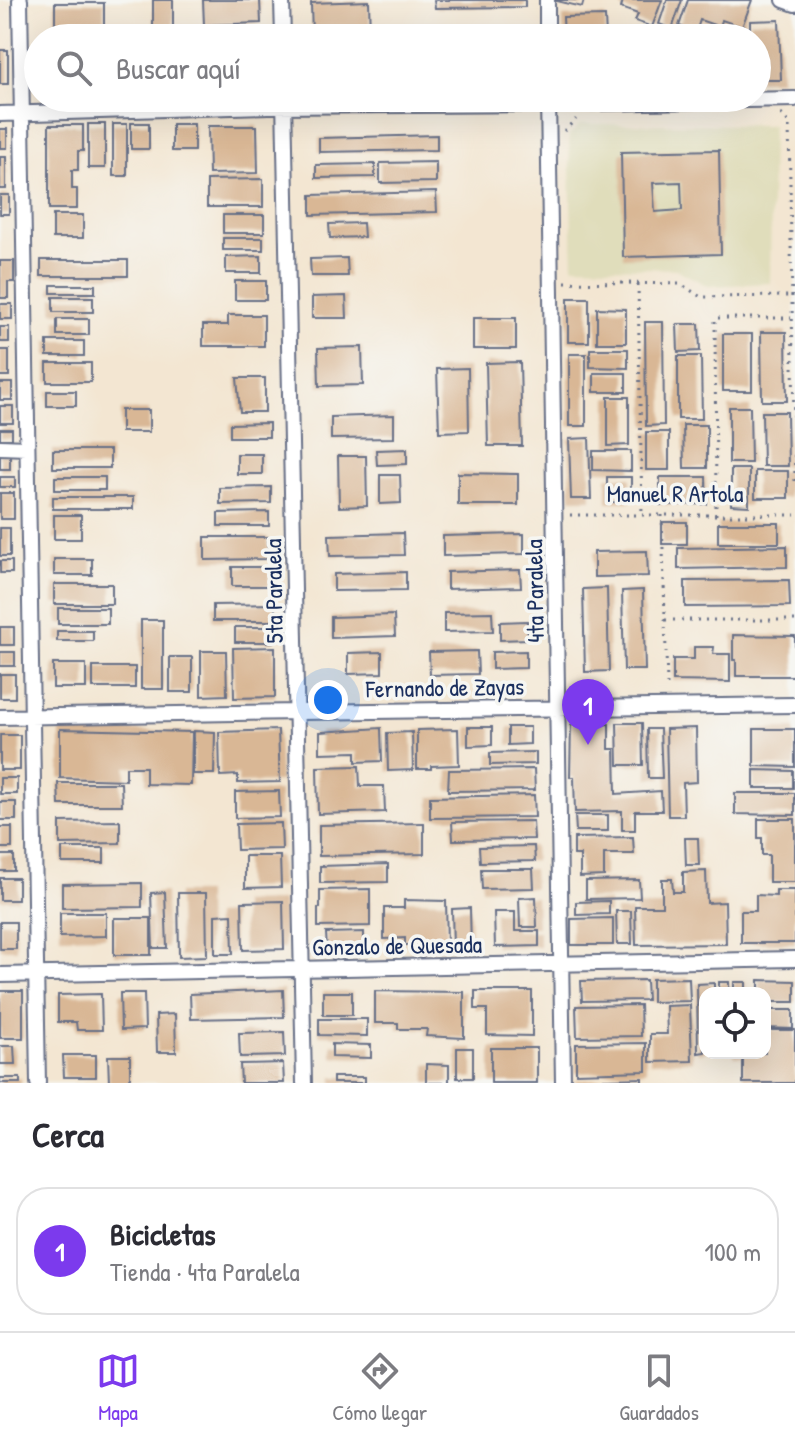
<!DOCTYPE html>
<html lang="es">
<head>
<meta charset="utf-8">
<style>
  :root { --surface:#fff; --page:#f7f7f7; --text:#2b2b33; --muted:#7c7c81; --line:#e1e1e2; --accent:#7c3aed }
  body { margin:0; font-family:"Patrick Hand",sans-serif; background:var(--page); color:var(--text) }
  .controls { position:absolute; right:24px; bottom:24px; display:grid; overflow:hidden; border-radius:16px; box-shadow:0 8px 32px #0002 }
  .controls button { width:72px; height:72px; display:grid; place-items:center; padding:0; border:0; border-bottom:2px solid var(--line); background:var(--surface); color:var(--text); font:40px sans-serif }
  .you { position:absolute; left:328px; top:700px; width:28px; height:28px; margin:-20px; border:6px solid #fff; border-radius:50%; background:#1a73e8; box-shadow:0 0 0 12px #1a73e833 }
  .badge { display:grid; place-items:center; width:52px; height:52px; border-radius:50%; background:var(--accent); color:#fff; font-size:26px; font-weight:700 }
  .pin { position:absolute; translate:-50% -66px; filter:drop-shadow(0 2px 4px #0008) }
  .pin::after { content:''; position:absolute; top:42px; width:28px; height:24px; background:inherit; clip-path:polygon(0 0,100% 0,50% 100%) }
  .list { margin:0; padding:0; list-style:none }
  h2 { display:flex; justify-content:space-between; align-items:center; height:104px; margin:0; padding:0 32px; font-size:34px }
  h2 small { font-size:26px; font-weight:400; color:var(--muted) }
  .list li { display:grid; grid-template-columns:52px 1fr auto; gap:24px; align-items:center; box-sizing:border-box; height:128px; margin:0 16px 16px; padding:0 16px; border:2px solid var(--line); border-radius:32px }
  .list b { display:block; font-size:30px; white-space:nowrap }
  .list p { margin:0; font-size:26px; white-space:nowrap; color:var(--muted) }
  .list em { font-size:26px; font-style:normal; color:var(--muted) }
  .icon { flex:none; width:44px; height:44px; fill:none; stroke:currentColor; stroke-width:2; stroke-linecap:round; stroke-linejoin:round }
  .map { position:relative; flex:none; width:795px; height:1083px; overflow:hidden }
  .search { position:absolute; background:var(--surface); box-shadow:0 8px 32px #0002; left:24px; right:24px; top:24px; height:88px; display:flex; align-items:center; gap:20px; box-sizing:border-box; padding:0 28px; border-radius:44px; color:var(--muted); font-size:30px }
  .sheet { height:248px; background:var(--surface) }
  nav { display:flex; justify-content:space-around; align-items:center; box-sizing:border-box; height:112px; border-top:2px solid var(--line); background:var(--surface); font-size:22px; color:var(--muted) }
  nav a { display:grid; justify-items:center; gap:4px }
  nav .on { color:var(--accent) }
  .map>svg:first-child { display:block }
  .built { fill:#e0ddbb }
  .building { fill:#d9b795; fill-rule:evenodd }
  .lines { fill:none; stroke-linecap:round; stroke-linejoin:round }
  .street-casing { stroke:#676f87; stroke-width:18 }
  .path { stroke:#676f87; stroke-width:3; stroke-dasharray:2 6; stroke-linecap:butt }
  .street { stroke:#fff; stroke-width:14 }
  .labels { text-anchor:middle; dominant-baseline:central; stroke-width:7; stroke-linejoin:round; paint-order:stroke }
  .street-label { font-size:24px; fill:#1b2f5e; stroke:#f6f6f2 }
</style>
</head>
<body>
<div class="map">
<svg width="795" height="1083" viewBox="0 0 795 1083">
  <rect width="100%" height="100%" fill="#f6f6f2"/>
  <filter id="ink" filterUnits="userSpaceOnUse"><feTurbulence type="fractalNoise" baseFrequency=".0125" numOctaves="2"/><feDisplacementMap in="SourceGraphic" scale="16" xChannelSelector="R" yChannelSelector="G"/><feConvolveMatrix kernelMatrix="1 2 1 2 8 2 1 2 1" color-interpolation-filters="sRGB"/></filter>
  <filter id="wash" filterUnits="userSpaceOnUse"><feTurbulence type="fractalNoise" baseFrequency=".006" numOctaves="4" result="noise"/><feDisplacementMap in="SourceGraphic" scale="32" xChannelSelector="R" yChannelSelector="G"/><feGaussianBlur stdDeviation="1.8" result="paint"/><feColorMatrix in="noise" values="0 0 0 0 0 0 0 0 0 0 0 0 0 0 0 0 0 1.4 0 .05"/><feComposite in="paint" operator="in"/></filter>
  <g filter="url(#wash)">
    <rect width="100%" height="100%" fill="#f3e6d2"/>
    <path class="built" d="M581,124L772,125L770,283L708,286L676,269L573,266L569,135Z"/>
    <g id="blocks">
      <path class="building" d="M153,0H173V38H153Z
        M203,0H260L261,23L204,25Z
        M434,0H525V7L435,8Z
        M556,0H584L582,7L556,1Z
        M623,0H662L652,27L635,21L638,14L621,8Z
        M667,0H682L672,29L659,24Z
        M688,0H752L742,27L722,20L720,27L700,20L696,32L679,26Z
        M369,1L370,34L312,35L311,3Z
        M55,3H104V33H55Z
        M605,16L606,37L564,38L563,17Z
        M779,20L781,80H757V38H743V34L750,33V21Z
        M261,28V38H221V29Z
        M125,29H145V38H125Z
        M0,50H8V84H0Z
        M131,123H149V149H131Z
        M88,124H105V168H88Z
        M113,124H127V176H113Z
        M172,124H194V151H172Z
        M49,125H83V151H78V170H72V189H77V209H49Z
        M208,126H257L258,173L209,174Z
        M0,129H7V148H0Z
        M437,135V150L319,152V138Z
        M719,150L721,254L623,257L621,152ZM681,182L682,210L655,212L653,183Z
        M0,157H6V189H0Z
        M436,162V182L380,183V163Z
        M375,164V177L316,178V165Z
        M263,179V207H207V180Z
        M436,192L437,212L311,215V195Z
        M0,195H9V214H0Z
        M53,215H83V238H53Z
        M223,215H264V233H223Z
        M363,223L364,237L330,238L329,224Z
        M223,238H263V250H223Z
        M261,256V273H226V257Z
        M347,258L348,276H311L310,259Z
        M41,260H128V276H41Z
        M0,261H14V282H8V298H0Z
        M235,281H266V300H235Z
        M51,285H95V293H51Z
        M346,296L347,318H312V297Z
        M53,297H93V312H53Z
        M568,298H589V342H568Z
        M0,304H12V319H0Z
        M597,308L626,309V343H597Z
        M228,315H264V346H203V325H228Z
        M473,318H516V349H473Z
        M57,319H89V335H57Z
        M645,322H663L664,425L646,426Z
        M677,324H699L700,351L678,352Z
        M0,327H9V342H0Z
        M761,332H786L787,401H762Z
        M723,334H752V391H723Z
        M47,341H84V356H47Z
        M362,347L363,385L319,386L318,348Z
        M590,349H628V368L590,367Z
        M0,350H9V376H0Z
        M569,354H586V426H569Z
        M678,356H701L702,419H678Z
        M520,362L522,446H488L486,363Z
        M47,363H91V382H47Z
        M468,368L469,431L439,432L437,369Z
        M594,373H626V392H594Z
        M237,378H265V412H240Z
        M0,383H12V400H0Z
        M47,391H76V406H47Z
        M608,397H629V445L608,446Z
        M0,406H13V423H0Z
        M729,407H750L751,463H729Z
        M121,410H149V432H121Z
        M762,412H787L788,466H763Z
        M394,415V438L331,439V417Z
        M269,423V437H230V424Z
        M683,425H707V468H684Z
        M0,429H12V439H0Z
        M646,432H669V470H646Z
        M589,438L591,499H571L569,439Z
        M407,449V464L377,465L376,450Z
        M53,450H110V468H53Z
        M593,451H631V471L593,470Z
        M0,454H10V469H0Z
        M237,454H262V474H237Z
        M338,456H366L367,506L339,507Z
        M731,469H749V506L731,505Z
        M755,471H788V498H755Z
        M458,473L518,474V505H458Z
        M380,475H400L401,503L380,504Z
        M0,477H15V487H0Z
        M55,477H105V490H55Z
        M607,477H631V502H607Z
        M660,477H706L707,504L660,505Z
        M271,487V503L220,504V488Z
        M0,493H14V519H0Z
        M53,497H133V509H53Z
        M269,512V526H218V513Z
        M54,515H81V539H54Z
        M662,522H687V544H662Z
        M718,523H779V543H718Z
        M0,528H10V556H0Z
        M403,533L404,555L330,556L329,535Z
        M524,534V554L443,556V536Z
        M205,537H268V559L205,560Z
        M787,546V567L678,569V548Z
        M647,551L648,576L594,577V552Z
        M54,559H92V575H54Z
        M0,561H12V573H0Z
        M232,567H269V586H232Z
        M520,570L521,587L447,589V572Z
        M406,572V590L334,591V574Z
        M789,580L790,606L685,607V581Z
        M54,584H112V604H54Z
        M607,588L609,671L585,672L583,589Z
        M643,590L645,670H624L622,591Z
        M275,604V621H213V605Z
        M58,608H108V624H58Z
        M492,612L493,631L444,632V613Z
        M394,615L395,636L331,638V617Z
        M141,620H163V689H141Z
        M527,621L528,639L500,640V622Z
        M0,627H14V645H0Z
        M235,627H273V642H235Z
        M57,631H93V641H57Z
        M733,635L795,636V676H736V660H733Z
        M275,647V697L234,698L233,648Z
        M694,647H714L713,654H730V682L673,681V659H694Z
        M201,651H226L227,695L201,696Z
        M477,651L478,674L430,675L429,652Z
        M526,651V668L492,669V652Z
        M0,652H15V666H0Z
        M382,652V673L348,674V653Z
        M170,657H192V692H170Z
        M53,664H86V688H53Z
        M93,667H135V688H93Z
        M0,674H15V698H0Z
        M617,723H642L643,765H618Z
        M609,724V749H615L616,794L661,791L662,811H635V830H622V811L575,812L574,777H570L571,725Z
        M468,727H492V745L468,746Z
        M508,727H530V744L508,745Z
        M381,728L382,761L356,762V752L320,753V732Z
        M696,728L697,782L683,783L684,816H668L666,729Z
        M60,729L192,732L191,785L146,784V767H126V780L60,778Z
        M458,729L459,765L431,766V769H417V730Z
        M647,729H660L662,778H648Z
        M754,729H795V767L754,766Z
        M278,730L280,782L238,783V775L220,776L219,732Z
        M194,731L215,732L214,774H193Z
        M412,732L413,770L388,771L387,733Z
        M0,735H20V770H0Z
        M536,752V764L490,765V753Z
        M359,766L360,786H384L385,812L318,814L317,767Z
        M534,769L535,790L448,791L449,770Z
        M754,770L793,771V788H754Z
        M0,778H17V794H0Z
        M58,783H121L122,805H59Z
        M279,791L280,817L235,818V792Z
        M735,793H795V815L735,814Z
        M534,795L535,817L430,818V797Z
        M0,802H16V820H0Z
        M575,815H608V831H576Z
        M758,819H795V882H769V855H762V838H758Z
        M120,821V843L60,844V822Z
        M533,821L534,839L453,840L452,822Z
        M281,823L282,849L237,850L236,824Z
        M424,823V854L319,856V825Z
        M0,827H12V848H0Z
        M633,837L634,854H604V876L580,877V855H574V838Z
        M685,838H698L699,865H686Z
        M534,846L535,861L480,862L479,847Z
        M62,848H104V863H62Z
        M0,855H14V871H0Z
        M245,856H280L281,887L245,888Z
        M388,864V882L320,883V866Z
        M481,869H533L534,888L482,889Z
        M706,871L707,903L725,902L726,944L636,945L635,906H662V879H672L673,892H683V872Z
        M0,878H18V900H0Z
        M639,880L640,898L586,899V881Z
        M142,883V907L62,908V884Z
        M370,889V926L318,927V908H320V890Z
        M776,890H795V943H741V911H756V895L776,896Z
        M165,892L167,948H153L151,893Z
        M178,893H206L207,956L179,957Z
        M536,897L537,927H520L519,898Z
        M404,900L446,901L447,945H405V938L384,939V908H404Z
        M283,901L284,949L243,950L242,902Z
        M609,901V914L576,915V902Z
        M470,908L471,947H453L452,909Z
        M616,911H631L632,944H617Z
        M494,912H515V931H539V946L495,947Z
        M60,913H106V936L60,937Z
        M232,914L233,954H215V915Z
        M114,918H151V955H114Z
        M613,918V945H571V919Z
        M0,922H16V949H0Z
        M364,932V950H327L326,933Z
        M689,978L690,1001L652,1002V979Z
        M646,980L647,1000L582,1001L581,981Z
        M759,980L795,981V1002H765V993H759Z
        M719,982H729V993H719Z
        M734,982H746V993H734Z
        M714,983V993H705V1052L698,1053L697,984Z
        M283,990L284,1017L191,1019L190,994Z
        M0,991H23V1038H0Z
        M375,991L464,992V1038L426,1036L427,1029H398V1023H375Z
        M475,991H532V1036L487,1035V1009H475Z
        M323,992H352V1015H323Z
        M120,993H144L145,1029L121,1030Z
        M101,994L102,1030H77L76,1022H58V995Z
        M640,1005L641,1036L577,1037L576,1006Z
        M690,1005L692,1061L650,1062V1034H667L666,1006Z
        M765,1010H793V1029L765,1028Z
        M175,1014L176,1052H157L156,1015Z
        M319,1019H367V1036L319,1035Z
        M765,1030H795V1083H743V1057H734V1053H765Z
        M284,1032L285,1056L240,1057L239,1033Z
        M646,1043V1071L576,1073V1044Z
        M332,1044L371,1045V1058L332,1057Z
        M0,1046H14L15,1064H0Z
        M457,1048H473V1078H457Z
        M491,1048H537V1083H491Z
        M63,1055H96V1077H64Z
        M108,1056H130V1083H109Z
        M283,1063L284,1083H241L240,1064Z
        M426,1064L449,1065V1083H426Z
        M333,1077H365V1083H333Z
        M0,1078H20V1083H0Z
        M642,1078V1083H577L576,1080Z"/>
    </g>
  </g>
  <g filter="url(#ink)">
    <use href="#blocks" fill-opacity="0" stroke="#676f87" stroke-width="2"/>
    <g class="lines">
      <g class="street-casing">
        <path id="street" d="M20,0L38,1083
          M282,0L283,38
          M547,0V38
          M784,0L795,4
          M284,98L304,1083
          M548,98L563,1083
          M0,114L269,106L548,104L795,99
          M0,447L27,448
          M0,717C265,713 530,707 795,705
          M0,975L795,959"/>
      </g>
      <path class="path" d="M781,114L789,123L795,483
        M564,131L576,119
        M565,282L681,284L701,297L789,296
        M638,284L642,515
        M570,515H795
        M662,515L667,685
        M716,515L715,318H791
        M665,620H795"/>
      <use href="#street" class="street"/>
    </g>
  </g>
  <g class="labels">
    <g class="street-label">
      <text x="675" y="493">Manuel R Artola</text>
      <text transform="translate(273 591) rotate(-91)">5ta Paralela</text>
      <text transform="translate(534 591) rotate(-91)">4ta Paralela</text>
      <text transform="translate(445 687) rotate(-1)">Fernando de Zayas</text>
      <text transform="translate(397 945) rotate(-1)">Gonzalo de Quesada</text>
    </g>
  </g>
</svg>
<div class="controls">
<button><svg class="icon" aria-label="locate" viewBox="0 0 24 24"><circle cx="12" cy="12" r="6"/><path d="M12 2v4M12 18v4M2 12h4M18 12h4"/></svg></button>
</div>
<div class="you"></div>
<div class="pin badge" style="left:588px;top:745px">1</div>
<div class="search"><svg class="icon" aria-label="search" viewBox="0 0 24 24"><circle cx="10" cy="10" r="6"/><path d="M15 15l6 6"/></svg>Buscar aquí</div>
</div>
<section class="sheet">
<h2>Cerca<small></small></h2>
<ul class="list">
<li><span class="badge">1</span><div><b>Bicicletas</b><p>Tienda · 4ta Paralela</p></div><em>100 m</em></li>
</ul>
</section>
<nav>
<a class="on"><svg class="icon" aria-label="map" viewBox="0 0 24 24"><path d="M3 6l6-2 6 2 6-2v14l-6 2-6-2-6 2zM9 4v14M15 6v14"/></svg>Mapa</a>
<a><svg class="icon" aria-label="directions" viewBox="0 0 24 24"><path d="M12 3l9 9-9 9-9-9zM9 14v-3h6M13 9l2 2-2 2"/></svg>Cómo llegar</a>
<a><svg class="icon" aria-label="saved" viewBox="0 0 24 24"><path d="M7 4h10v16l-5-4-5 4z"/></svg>Guardados</a>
</nav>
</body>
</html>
